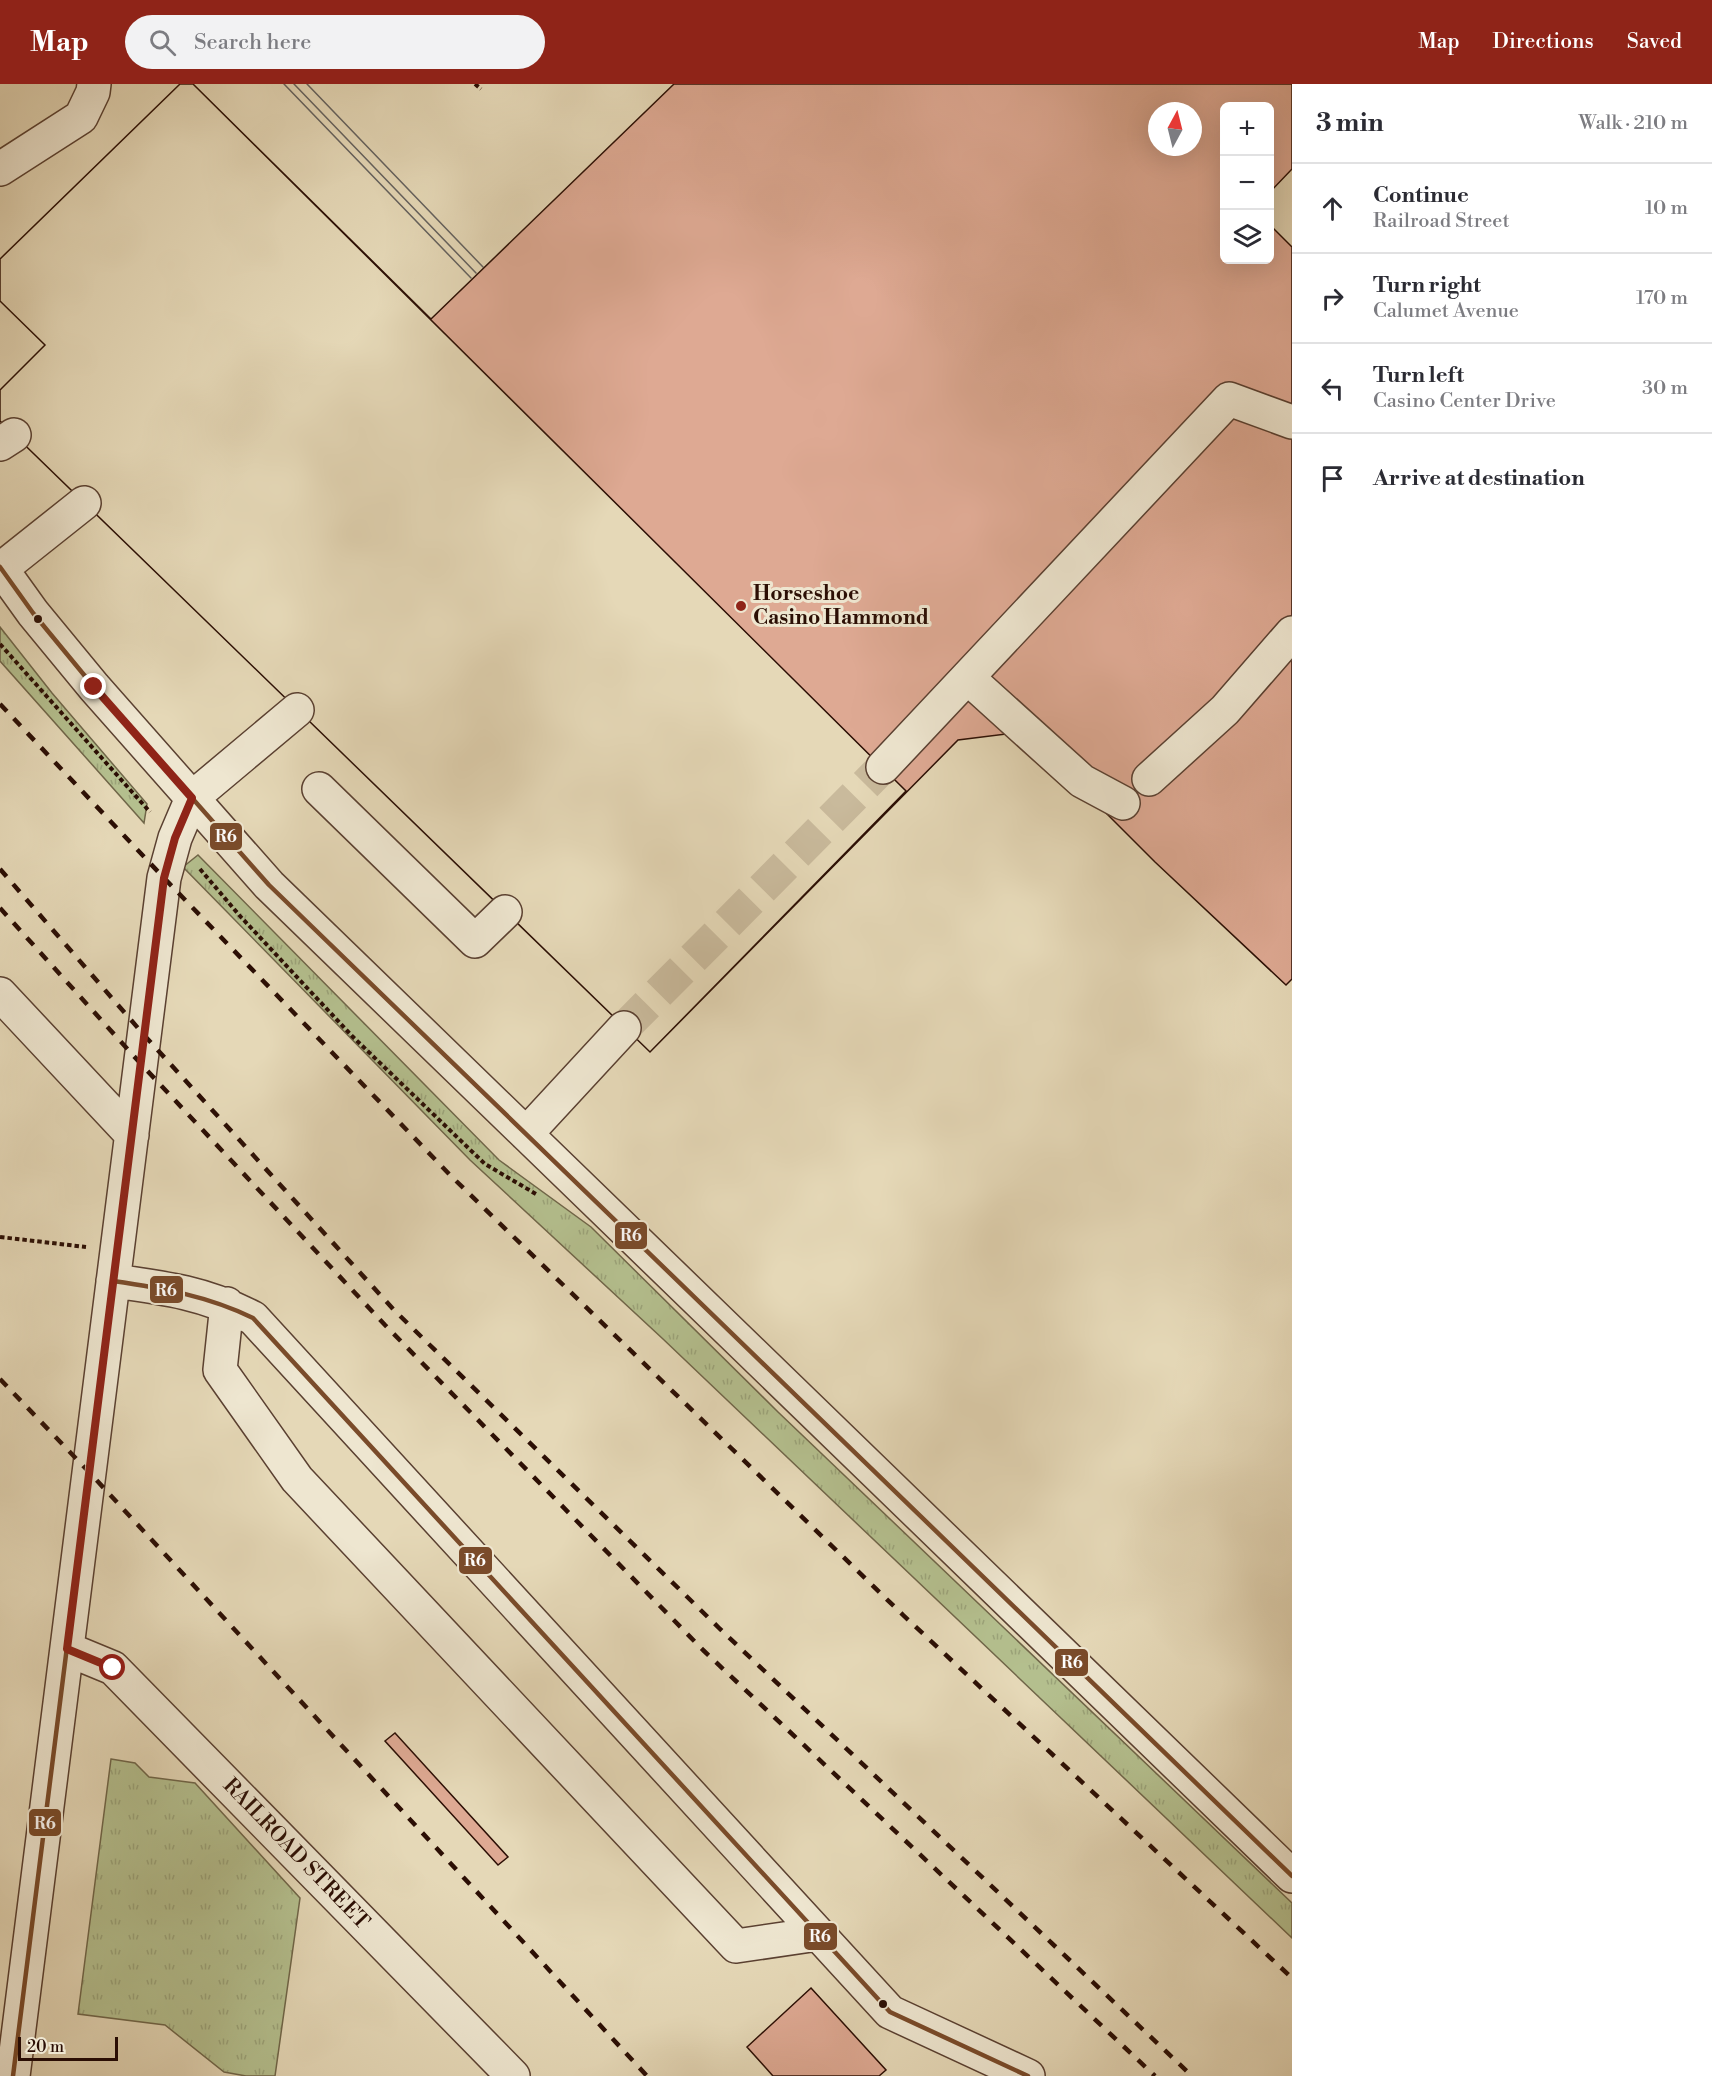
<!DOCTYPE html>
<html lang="en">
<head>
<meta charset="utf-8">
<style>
  :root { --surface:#fff; --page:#f2f2f3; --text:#2b2b33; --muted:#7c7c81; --line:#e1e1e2; --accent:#8f2418 }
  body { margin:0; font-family:"Libre Bodoni",serif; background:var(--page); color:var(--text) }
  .controls { position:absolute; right:18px; top:18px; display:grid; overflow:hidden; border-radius:9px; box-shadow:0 6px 24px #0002 }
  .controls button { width:54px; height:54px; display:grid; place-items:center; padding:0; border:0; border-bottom:2px solid var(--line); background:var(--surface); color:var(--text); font:30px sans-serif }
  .compass { position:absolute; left:1148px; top:18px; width:54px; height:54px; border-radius:50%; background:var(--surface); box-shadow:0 6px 24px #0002; rotate:7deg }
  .scale { position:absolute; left:18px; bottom:15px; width:100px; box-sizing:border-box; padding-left:6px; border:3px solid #2b0e04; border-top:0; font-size:16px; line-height:21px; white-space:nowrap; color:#2b0e04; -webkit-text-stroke:4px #eee6d0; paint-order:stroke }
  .stop { position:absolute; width:18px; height:18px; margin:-14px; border:4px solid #8f2418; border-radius:50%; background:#fff }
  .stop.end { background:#8f2418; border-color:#fff; box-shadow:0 2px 6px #0008 }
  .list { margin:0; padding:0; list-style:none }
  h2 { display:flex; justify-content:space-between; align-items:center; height:78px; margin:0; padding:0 24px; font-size:26px }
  h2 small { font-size:20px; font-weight:400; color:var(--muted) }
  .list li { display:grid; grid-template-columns:39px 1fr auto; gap:18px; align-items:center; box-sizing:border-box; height:90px; padding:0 24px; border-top:2px solid var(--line) }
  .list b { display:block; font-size:22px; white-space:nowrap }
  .list p { margin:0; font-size:20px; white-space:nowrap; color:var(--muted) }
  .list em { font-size:20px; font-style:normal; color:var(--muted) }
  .icon { flex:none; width:33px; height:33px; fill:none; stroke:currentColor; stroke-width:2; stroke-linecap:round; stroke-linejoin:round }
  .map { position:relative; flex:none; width:1292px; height:1992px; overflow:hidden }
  header { display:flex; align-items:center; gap:36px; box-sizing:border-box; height:84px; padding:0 30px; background:var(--accent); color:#fff }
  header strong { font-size:28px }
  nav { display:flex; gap:33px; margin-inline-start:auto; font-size:21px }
  .search { width:420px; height:54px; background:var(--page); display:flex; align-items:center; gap:15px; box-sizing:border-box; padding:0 21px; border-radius:33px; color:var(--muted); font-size:22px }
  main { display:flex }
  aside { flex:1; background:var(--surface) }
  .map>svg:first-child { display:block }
  .grass { fill:url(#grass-tufts); stroke:#706649; stroke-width:1.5 }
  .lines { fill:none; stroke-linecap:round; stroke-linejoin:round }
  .shore { stroke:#64625f; stroke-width:1.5 }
  .building { fill:#dea993; stroke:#2b0e04; stroke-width:1.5; fill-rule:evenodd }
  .minor-tunnel { stroke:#c9ba9c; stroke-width:33; stroke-dasharray:33 16; stroke-linecap:butt }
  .minor-casing { stroke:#5a4031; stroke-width:36 }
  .path { stroke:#2b0e04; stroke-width:4; stroke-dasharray:4.5 3; stroke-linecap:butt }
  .minor { stroke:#eee6d0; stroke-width:33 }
  .rail { stroke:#2b0e04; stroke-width:4.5; stroke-dasharray:10 10; stroke-linecap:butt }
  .bus-1-casing { stroke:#eee6d0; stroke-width:9 }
  .bus-1 { stroke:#7a4b2a; stroke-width:4.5 }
  .route { stroke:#8f2418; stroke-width:8 }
  .poi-dot { fill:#8f2418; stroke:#eee6d0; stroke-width:2 }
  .bus-dot { fill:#2b0e04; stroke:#eee6d0; stroke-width:2 }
  .labels { text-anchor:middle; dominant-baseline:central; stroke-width:6; stroke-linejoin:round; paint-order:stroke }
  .poi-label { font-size:21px; font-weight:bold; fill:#2b0e04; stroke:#eee6d0; text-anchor:start }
  .street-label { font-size:21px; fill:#2b0e04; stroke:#eee6d0 }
  .line-badge { stroke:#eee6d0; stroke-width:2 }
  .badge-label { font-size:16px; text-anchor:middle; font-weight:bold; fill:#fff }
</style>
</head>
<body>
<header>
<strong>Map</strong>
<div class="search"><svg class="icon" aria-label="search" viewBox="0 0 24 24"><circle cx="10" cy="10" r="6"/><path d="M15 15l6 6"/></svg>Search here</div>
<nav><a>Map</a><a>Directions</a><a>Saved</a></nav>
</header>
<main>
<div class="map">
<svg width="1292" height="1992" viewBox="0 0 1292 1992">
  <defs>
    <pattern id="grass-tufts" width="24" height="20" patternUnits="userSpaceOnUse" patternTransform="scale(1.5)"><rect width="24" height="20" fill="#b4bf8e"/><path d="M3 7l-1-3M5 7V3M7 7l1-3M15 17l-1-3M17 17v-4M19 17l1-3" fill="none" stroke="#9ba379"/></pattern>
  </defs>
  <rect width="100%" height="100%" fill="#e5d8b7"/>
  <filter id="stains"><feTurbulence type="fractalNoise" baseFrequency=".00333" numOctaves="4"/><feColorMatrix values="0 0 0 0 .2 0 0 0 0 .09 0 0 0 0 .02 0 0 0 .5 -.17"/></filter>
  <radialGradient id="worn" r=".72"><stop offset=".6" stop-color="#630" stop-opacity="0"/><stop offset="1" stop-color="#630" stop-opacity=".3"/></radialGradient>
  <path class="grass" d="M0,543L52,609L147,720L144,739L0,577Z
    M198,771L499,1076L591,1143L778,1328L1292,1819V1854L663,1255L470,1076L183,783Z
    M111,1675L135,1679L149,1693L195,1699L300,1814L275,1992H246L224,1988L165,1941L78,1930Z"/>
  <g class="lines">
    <path class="shore" d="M284,0L471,194
      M294,0L476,189
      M307,0L483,183"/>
  </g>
  <path class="building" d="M180,0H193L906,707L650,968L0,337V306L45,261L0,217V175Z
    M180,0H193L431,235L674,0H1292V85L1270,108V22H1224V176H1270V141L1292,163V895L1286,901L1155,778L1090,713L1006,650L958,656L650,968L0,337V306L45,261L0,217V175ZM1157,27H1193V63H1157Z
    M395,1649L508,1773L498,1781L385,1657Z
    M811,1904L886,1986L879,1992H773L747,1963Z"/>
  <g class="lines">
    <path class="minor-tunnel" d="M624,944L883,683"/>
    <g class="minor-casing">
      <path id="minor" d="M0,85L81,33L93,8L94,0
        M0,360L14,351
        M0,483L33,529L94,603L269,801L1292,1792
        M1,485L84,419
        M968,594L1082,697L1123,719
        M883,683L1229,315L1292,338
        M1149,695L1225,626L1292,549
        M319,705L475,857L505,828
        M0,910L132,1051
        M526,1050L624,944
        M113,1197C166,1204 205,1209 253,1234L890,1928L1028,1992
        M227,1220L220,1286L297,1395L736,1862L818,1850
        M67,1565L113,1584L513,1992
        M13,1992L164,794L175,754L192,714L297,626"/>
    </g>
    <path class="path" d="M475,0L481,5
      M0,560L150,728
      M200,785L240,832L352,952L485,1080L536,1110
      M0,1153L86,1163"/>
    <use href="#minor" class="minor"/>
    <path class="rail" d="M0,620L164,794L452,1093L903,1531L1292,1894
      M0,785L144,951L394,1226L719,1544L1192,1992
      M0,824L141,980L385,1241L703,1566L1155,1992
      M0,1295L89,1388L647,1992"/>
    <g class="bus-1-casing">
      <path id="bus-1" d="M0,483L33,529L94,603L269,801L1292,1792
        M13,1992L113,1197C162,1204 208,1212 253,1234L890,1928L1028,1992"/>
    </g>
    <use href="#bus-1" class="bus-1"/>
  </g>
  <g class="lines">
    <path class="route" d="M94,603L192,714L175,754L164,794L67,1565L113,1584"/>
  </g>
  <circle class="poi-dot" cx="741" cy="522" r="6"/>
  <g class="bus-dot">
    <circle cx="38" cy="535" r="5"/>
    <circle cx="883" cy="1920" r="5"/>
  </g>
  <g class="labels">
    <g class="poi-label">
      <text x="753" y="510">Horseshoe<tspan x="753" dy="24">Casino Hammond</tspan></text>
    </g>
    <g class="street-label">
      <text transform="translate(296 1770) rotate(46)">RAILROAD STREET</text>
    </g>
  </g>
  <g class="line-badge">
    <rect x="209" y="738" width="34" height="29" rx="6" fill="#7a4b2a"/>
    <rect x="614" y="1137" width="34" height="29" rx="6" fill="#7a4b2a"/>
    <rect x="149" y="1191" width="35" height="29" rx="6" fill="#7a4b2a"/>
    <rect x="458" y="1462" width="35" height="29" rx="6" fill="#7a4b2a"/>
    <rect x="1054" y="1564" width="35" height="29" rx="6" fill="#7a4b2a"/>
    <rect x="28" y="1724" width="34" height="29" rx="6" fill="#7a4b2a"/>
    <rect x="803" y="1838" width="35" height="29" rx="6" fill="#7a4b2a"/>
  </g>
  <g class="badge-label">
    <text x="226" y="758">R6</text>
    <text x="631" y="1157">R6</text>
    <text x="166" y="1212">R6</text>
    <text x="475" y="1482">R6</text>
    <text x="1072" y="1584">R6</text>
    <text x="45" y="1745">R6</text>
    <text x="820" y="1858">R6</text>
  </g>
  <rect width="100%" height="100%" filter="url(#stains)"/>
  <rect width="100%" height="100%" fill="url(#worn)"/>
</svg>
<div class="controls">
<button>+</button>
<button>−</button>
<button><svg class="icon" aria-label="layers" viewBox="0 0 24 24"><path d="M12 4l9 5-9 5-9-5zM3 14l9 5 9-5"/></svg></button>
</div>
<svg class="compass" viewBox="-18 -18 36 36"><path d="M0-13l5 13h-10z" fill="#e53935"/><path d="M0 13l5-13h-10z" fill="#7c7c81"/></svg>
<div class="scale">20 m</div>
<div class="stop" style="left:113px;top:1584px"></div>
<div class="stop end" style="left:94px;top:603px"></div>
</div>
<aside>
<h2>3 min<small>Walk · 210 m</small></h2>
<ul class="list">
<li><svg class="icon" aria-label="ahead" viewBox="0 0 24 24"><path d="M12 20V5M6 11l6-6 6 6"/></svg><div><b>Continue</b><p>Railroad Street</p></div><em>10 m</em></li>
<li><svg class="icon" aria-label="right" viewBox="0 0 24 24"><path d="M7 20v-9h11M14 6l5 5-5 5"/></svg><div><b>Turn right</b><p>Calumet Avenue</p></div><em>170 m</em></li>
<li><svg class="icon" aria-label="left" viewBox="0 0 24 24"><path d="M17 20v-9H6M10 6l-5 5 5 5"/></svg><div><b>Turn left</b><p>Casino Center Drive</p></div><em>30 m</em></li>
<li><svg class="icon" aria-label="arrive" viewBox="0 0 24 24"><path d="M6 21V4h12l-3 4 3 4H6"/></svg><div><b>Arrive at destination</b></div></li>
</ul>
</aside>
</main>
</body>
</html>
